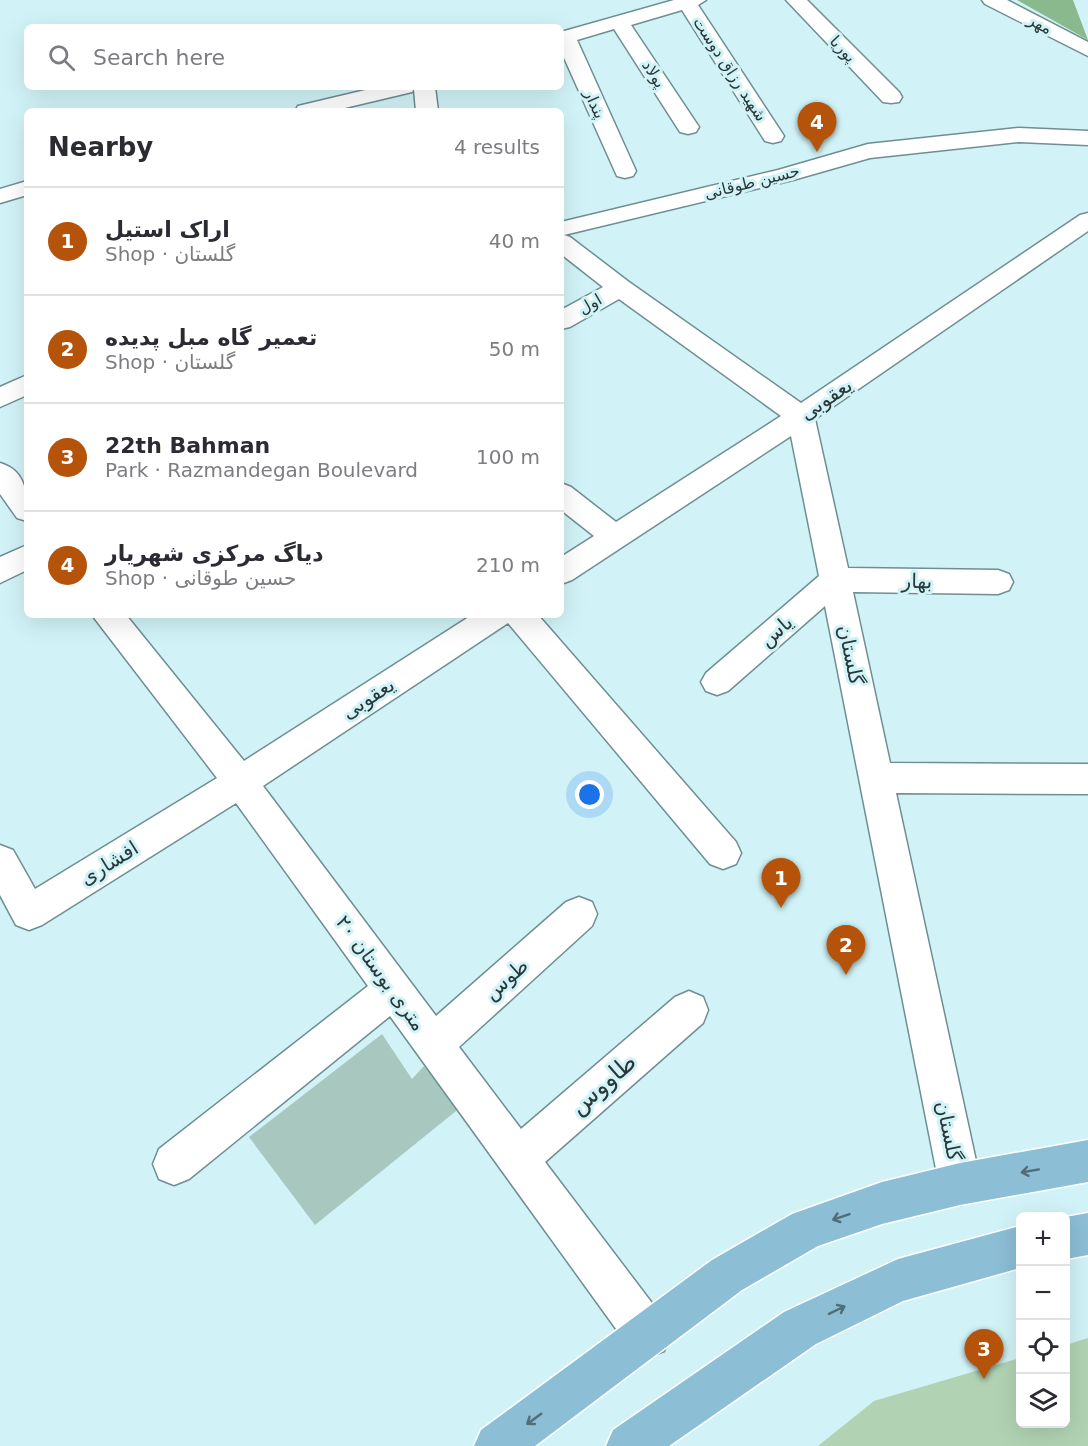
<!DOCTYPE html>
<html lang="en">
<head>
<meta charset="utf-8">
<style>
  :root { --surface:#fff; --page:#f7f7f7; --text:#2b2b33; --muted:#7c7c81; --line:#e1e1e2; --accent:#b45309 }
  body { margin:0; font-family:"DejaVu Sans","Noto Naskh Arabic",sans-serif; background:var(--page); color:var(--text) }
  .controls { position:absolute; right:18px; bottom:18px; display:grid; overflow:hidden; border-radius:9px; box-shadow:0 6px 24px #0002 }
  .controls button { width:54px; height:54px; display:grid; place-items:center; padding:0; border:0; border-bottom:2px solid var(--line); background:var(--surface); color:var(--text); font:30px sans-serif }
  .you { position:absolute; left:590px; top:795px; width:21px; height:21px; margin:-15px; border:4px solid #fff; border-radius:50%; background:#1a73e8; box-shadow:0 0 0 9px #1a73e833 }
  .badge { display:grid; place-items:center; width:39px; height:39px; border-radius:50%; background:var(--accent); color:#fff; font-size:20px; font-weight:700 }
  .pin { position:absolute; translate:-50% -50px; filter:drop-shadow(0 2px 3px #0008) }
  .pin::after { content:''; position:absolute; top:32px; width:21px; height:18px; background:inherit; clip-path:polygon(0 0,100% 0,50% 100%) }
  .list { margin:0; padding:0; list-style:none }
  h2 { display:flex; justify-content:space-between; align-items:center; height:78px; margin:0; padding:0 24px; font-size:26px }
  h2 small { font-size:20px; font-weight:400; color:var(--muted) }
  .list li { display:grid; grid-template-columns:39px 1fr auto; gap:18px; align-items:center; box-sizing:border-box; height:108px; padding:0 24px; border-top:2px solid var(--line) }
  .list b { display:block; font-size:22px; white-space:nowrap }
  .list p { margin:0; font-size:20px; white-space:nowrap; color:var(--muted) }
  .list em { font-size:20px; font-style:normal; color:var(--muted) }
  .icon { flex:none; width:33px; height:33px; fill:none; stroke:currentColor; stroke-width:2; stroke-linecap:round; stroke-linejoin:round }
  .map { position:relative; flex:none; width:1088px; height:1446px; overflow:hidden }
  .search { position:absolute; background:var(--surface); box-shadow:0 6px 24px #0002; left:24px; top:24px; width:540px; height:66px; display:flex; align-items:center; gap:15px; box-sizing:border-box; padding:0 21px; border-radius:9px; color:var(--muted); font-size:22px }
  .panel { position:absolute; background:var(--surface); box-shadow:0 6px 24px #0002; left:24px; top:108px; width:540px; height:510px; border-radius:9px }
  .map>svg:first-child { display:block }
  .green { fill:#b1d3b3 }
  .forest { fill:#8ab98d }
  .building { fill:#a8c7be }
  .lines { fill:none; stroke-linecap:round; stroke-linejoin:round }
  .minor-casing { stroke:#6f8e92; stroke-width:3 }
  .major-casing { stroke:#fff; stroke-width:3 }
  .minor { fill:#fff; fill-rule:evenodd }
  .major { fill:#8cbed6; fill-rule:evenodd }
  .oneway { stroke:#516d77 }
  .labels { text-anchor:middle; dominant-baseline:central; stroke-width:6; stroke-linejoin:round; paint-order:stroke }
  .far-street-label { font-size:16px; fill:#293738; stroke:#d1f3f7 }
  .street-label { font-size:20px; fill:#293738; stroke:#d1f3f7 }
  .near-street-label { font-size:24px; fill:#293738; stroke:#d1f3f7 }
</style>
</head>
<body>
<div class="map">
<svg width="1088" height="1446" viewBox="0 0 1088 1446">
  <rect width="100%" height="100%" fill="#d1f3f7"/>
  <path class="green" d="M1088,1338V1446H818L874,1401L1020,1358V1424H1066V1345Z"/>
  <path class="forest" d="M1017,0H1073L1088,40Z"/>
  <path class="building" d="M382,1034L412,1079L424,1066L461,1107L315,1225L249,1137Z"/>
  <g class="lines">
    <g class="minor-casing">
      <path id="minor" d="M674,0H706L698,5L784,136L781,141L773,143L765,141L682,10L631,25L699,127L696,132L688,134L680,132L614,29L577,40L636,171L633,176L625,178L617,176L561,51V32Z
        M786,0H807L899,92L902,97L899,102L891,103L883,102Z
        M982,0H1007L1088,42V56L985,4Z
        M378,87H435L438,111H416L414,89L412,92L332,111H295L298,106Z
        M1019,128L1088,131V145L1019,142L870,158L793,180L564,235L570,237L629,282L801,403L1080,215L1088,213V231L815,419L848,568L998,570L1009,574L1013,582L1009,590L998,594L853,592L890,763L1088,764V794L896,793L981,1184L975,1199L960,1205L945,1199L939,1184L825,606L728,691L717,695L706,691L701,682L706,673L819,576L791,436L572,580L561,584V557L594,536L561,510V483L571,487L616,522L781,416L619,299L570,327L561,329V310L603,287L561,254V222L778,170L868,144Z
        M27,181V195L0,203V189Z
        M27,375V395L0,407V387Z
        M0,463C28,471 27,497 27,521L17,518L0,494Z
        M27,545V570L0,583V557Z
        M92,615H126L244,761L472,615H538L736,842L741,853L736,864L723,869L710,864L508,623L263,786L436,1016L566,902L579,897L592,902L597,914L592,926L459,1047L521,1129L675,997L689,991L703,997L708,1010L703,1023L545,1162L664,1319L670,1335L664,1351L648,1357L632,1351L390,1016L189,1179L174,1185L159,1179L153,1164L159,1149L368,986L236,803L42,925L29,930L16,925L0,895V845L13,850L35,889L217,778Z"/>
    </g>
    <g class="major-casing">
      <path id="major" d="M1088,1140V1182L960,1205L882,1224L818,1246L742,1290L535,1446H474L481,1430L712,1260L792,1214L882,1182L960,1163Z
        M1088,1213V1255L1066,1259V1217Z
        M1020,1226V1268L903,1301L816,1344L669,1446H606L613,1430L784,1312L898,1259Z"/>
    </g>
    <use href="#minor" class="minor"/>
    <use href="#major" class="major"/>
  </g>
  <defs><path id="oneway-shaft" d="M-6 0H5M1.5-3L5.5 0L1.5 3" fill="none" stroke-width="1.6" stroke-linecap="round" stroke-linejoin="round" transform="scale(1.5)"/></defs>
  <g class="oneway">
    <use href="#oneway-shaft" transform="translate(1030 1171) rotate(170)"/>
    <use href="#oneway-shaft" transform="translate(841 1217) rotate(161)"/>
    <use href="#oneway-shaft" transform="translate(837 1310) rotate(-26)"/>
    <use href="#oneway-shaft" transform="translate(534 1419) rotate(144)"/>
  </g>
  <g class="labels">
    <g class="far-street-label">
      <text transform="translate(1040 24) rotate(28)">مهر</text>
      <text transform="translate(843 49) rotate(46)">پوریا</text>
      <text transform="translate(730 69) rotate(57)">شهید رزاق دوست</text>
      <text transform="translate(654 74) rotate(57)">پولاد</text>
      <text transform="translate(595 104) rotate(66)">پندار</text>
      <text transform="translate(752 182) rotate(-14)">حسین طوقانی</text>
      <text transform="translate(590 304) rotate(-30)">اول</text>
    </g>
    <g class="street-label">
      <text transform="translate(826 399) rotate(-34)">یعقوبی</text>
      <text transform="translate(917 581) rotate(1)">بهار</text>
      <text transform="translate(776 631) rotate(-41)">یاس</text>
      <text transform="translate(851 655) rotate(78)">گلستان</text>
      <text transform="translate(368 698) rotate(-33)">یعقوبی</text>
      <text transform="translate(109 863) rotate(-32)">افشاری</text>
      <text transform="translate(381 973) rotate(54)">۲۰ متری بوستان</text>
      <text transform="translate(506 979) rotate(-42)">طوس</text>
      <text transform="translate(949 1131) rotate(78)">گلستان</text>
    </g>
    <g class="near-street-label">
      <text transform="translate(603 1084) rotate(-41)">طاووس</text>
    </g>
  </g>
</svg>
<div class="controls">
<button>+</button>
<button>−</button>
<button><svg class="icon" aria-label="locate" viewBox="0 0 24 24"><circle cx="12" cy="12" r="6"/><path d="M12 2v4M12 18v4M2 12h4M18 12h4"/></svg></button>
<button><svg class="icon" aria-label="layers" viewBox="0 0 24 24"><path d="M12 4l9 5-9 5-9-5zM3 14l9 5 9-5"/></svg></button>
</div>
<div class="you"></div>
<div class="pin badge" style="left:781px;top:908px">1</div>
<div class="pin badge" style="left:846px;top:975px">2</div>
<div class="pin badge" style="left:984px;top:1379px">3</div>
<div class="pin badge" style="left:817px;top:152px">4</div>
<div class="search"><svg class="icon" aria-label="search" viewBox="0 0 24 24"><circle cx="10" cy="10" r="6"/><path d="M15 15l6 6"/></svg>Search here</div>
<section class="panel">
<h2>Nearby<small>4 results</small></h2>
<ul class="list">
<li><span class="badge">1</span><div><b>اراک استیل</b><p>Shop · گلستان</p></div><em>40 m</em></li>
<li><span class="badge">2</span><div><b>تعمیر گاه مبل پدیده</b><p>Shop · گلستان</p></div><em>50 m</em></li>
<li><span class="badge">3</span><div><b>22th Bahman</b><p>Park · Razmandegan Boulevard</p></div><em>100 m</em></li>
<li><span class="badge">4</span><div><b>دیاگ مرکزی شهریار</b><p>Shop · حسین طوقانی</p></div><em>210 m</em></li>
</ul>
</section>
</div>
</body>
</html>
